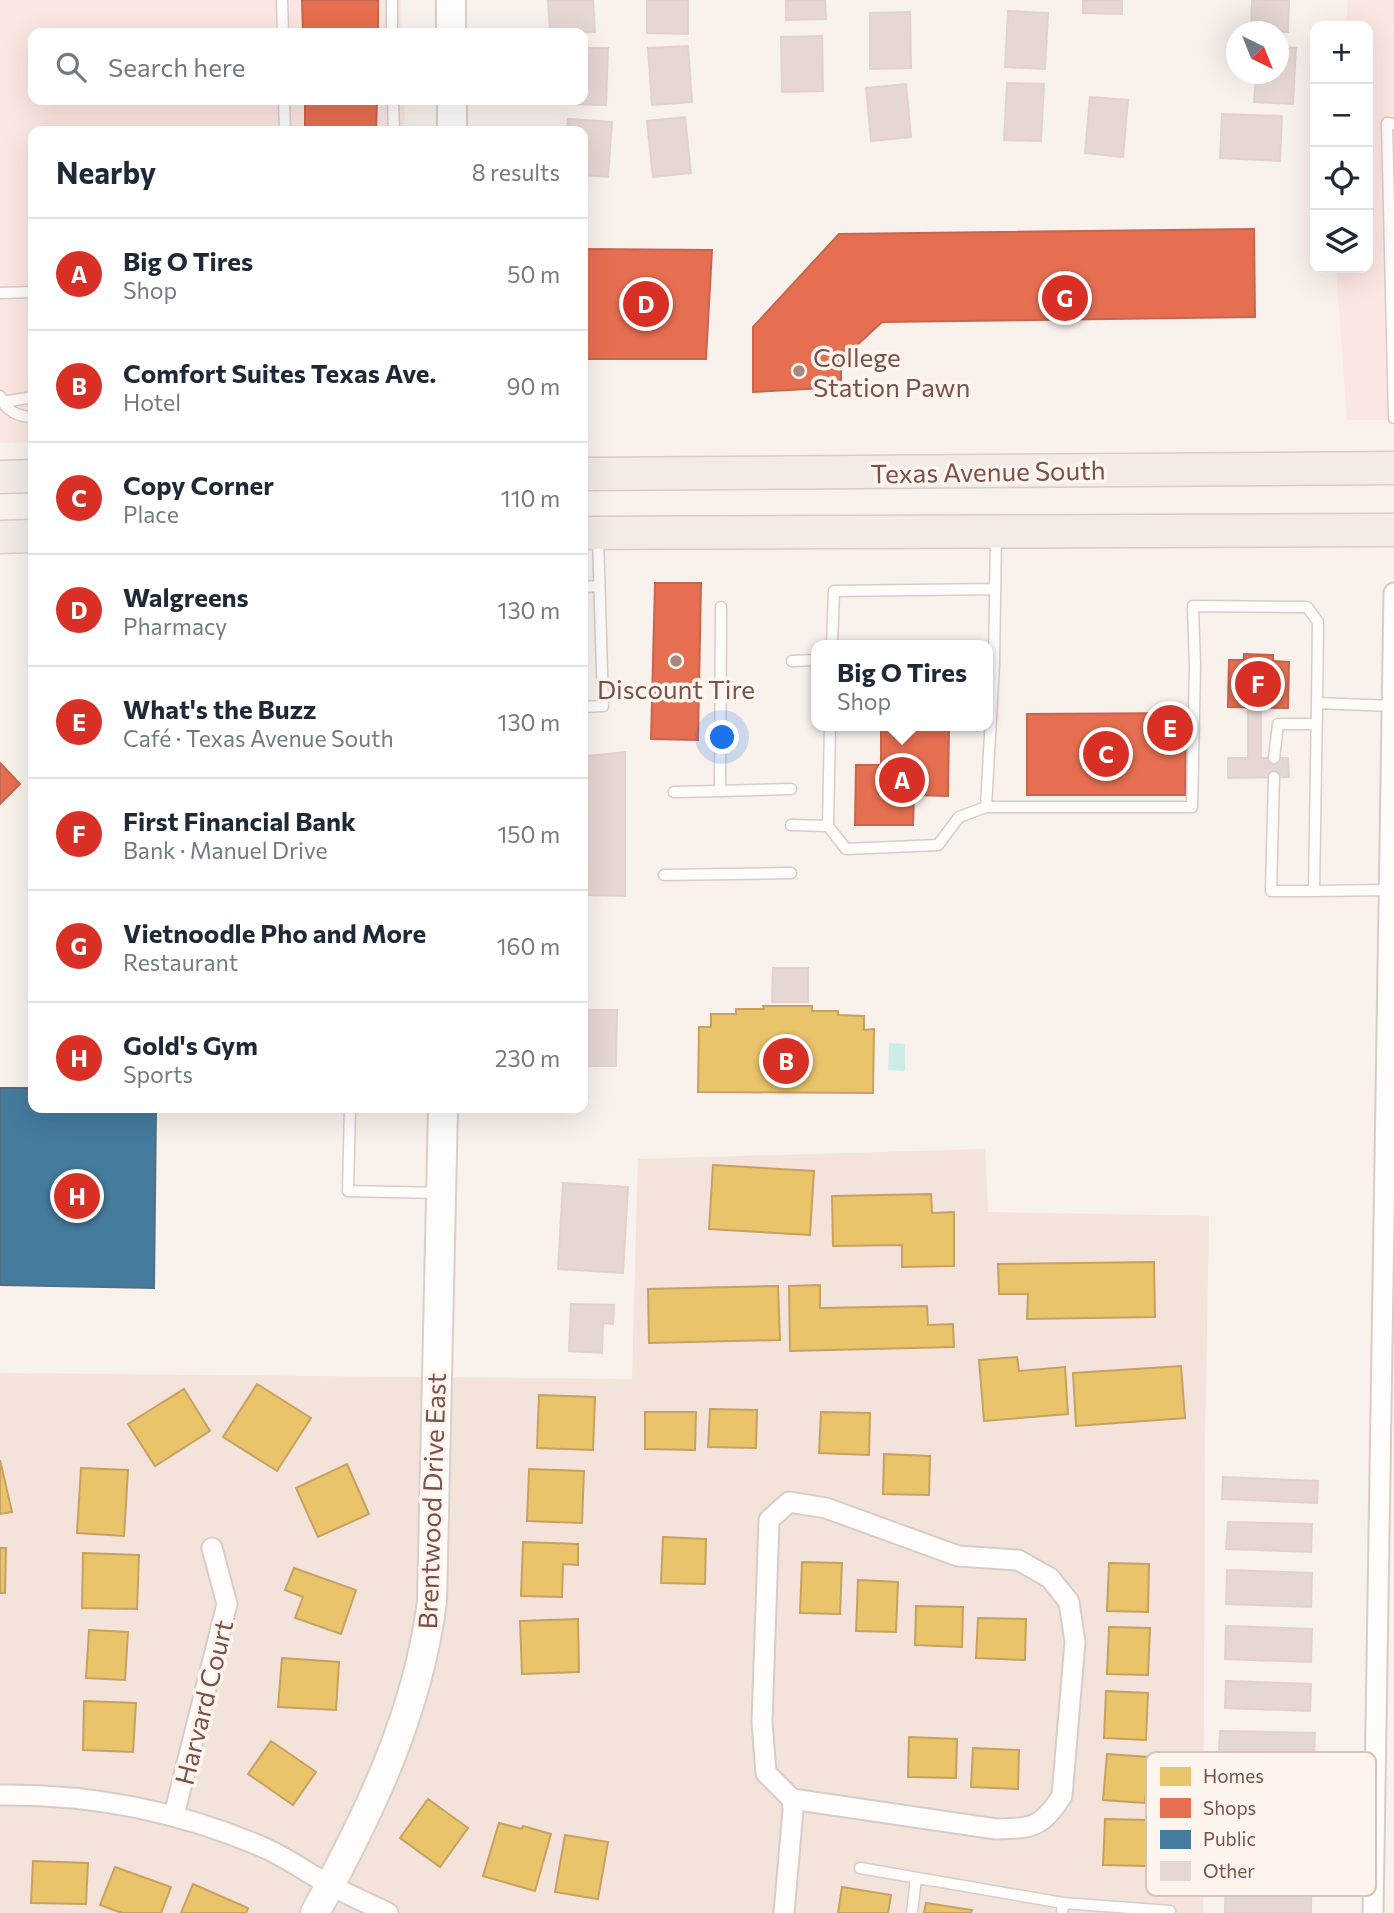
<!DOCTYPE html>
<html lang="en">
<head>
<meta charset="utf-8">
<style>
  :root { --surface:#fff; --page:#f2f2f3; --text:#1f2937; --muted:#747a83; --line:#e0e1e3; --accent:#d93025 }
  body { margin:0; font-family:Commissioner,sans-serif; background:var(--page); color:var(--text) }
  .controls { position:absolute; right:21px; top:21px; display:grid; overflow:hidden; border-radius:14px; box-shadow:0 7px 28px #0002 }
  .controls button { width:63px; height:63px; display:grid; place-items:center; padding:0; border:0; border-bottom:2px solid var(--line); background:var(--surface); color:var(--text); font:35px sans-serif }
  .compass { position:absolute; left:1226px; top:21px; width:63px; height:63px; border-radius:50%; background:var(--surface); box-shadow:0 7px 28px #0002; rotate:137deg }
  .you { position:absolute; left:723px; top:738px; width:24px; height:24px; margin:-18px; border:5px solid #fff; border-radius:50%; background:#1a73e8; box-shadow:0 0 0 10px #1a73e833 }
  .badge { display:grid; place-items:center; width:46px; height:46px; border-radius:50%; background:var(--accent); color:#fff; font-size:23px; font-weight:700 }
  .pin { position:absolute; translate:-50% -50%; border:4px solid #fff; box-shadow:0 2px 7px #0006 }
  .popup { position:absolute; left:811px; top:640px; width:182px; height:91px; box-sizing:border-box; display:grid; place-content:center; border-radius:14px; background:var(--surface); filter:drop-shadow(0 2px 5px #0005); font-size:23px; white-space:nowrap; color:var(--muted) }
  .popup b { font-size:26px; color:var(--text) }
  .popup::after { content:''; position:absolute; left:50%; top:100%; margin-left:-14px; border:14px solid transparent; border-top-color:var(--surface) }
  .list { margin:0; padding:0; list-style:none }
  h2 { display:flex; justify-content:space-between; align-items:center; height:91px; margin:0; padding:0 28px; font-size:30px }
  h2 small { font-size:23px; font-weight:400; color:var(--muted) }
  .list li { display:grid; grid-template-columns:46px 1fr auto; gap:21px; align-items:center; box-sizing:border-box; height:112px; padding:0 28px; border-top:2px solid var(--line) }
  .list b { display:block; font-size:26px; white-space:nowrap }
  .list p { margin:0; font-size:23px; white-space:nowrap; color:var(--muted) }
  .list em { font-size:23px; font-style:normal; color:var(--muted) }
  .icon { flex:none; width:38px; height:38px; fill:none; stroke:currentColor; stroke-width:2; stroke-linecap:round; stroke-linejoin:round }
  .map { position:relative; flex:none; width:1394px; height:1913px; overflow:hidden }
  .search { position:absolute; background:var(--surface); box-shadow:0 7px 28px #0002; left:28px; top:28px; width:560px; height:77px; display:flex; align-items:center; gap:18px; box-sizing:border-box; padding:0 24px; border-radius:14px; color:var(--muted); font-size:26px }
  .panel { position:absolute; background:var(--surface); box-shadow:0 7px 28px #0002; left:28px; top:126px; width:560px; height:987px; border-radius:14px }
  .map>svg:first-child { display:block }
  .residential { fill:#f3e3da }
  .commercial { fill:#fce6e2 }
  .water { fill:#ccece8 }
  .homes { fill:#e9c46a; stroke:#c8a160; stroke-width:2 }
  .shops { fill:#e76f51; stroke:#c6664e; stroke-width:2 }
  .public { fill:#457b9d; stroke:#556e84; stroke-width:2 }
  .building { fill:#e6d7d3; stroke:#e2d2ce; stroke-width:2 }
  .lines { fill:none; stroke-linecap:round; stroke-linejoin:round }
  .lane-casing { stroke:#d8ccc8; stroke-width:13 }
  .street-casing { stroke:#d8ccc8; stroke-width:23 }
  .secondary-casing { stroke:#dacec9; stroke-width:32 }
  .primary-casing { stroke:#dacdc9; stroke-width:35 }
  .lane { stroke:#fefdfc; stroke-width:10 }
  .street { stroke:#fefdfc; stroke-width:19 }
  .secondary { stroke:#fefdfc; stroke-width:28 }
  .primary { stroke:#f3ebe6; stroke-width:32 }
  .poi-dot { fill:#a68881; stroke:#fff5ef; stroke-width:2.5 }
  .labels { text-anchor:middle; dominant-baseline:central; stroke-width:7; stroke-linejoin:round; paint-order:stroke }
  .poi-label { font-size:26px; fill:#7a5048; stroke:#fff5ef; text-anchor:start }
  .street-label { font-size:26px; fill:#7a5048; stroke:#fff5ef }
  .key { fill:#fff5ef; stroke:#d7c4bd; stroke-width:2 }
  .key-label { font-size:19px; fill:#7a5048 }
</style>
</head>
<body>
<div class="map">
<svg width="1394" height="1913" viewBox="0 0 1394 1913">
  <rect width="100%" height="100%" fill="#f9f1ec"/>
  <path class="residential" d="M985,1149L988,1212L1209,1216L1205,1441L1203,1913H0V1373L632,1379L638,1159Z"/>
  <path class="commercial" d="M0,0H401L402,33H33V100H404L405,131H33V442L0,443Z
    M1348,0H1394V420H1347L1336,268H1368V26H1346Z"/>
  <path class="water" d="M889,1043L905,1044V1071L888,1070Z"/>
  <path class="homes" d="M763,1006H812V1011H838V1015L864,1016V1030L874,1029L873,1093L698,1092L699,1027H711V1014H736V1009H764Z
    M713,1165L814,1171L810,1235L709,1229Z
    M931,1194L932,1213L954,1212V1266L902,1267V1245L833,1246L832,1196Z
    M1154,1262L1155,1317L1027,1319L1028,1294H999L998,1264Z
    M820,1285V1308L927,1306L928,1325L953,1324L954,1347L790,1351L789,1286Z
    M778,1286L780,1340L649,1343L648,1289Z
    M1017,1357L1019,1371L1065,1367L1068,1414L984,1421L979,1360Z
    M1181,1366L1185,1418L1076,1426L1073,1373Z
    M257,1384L311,1418L277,1471L223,1437Z
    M184,1389L210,1431L155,1466L128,1424Z
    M539,1395L595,1397L593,1450L537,1448Z
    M710,1409L757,1410L756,1448L708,1447Z
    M645,1412H696L695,1450L645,1449Z
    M821,1412L870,1413L869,1455L819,1453Z
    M884,1454L930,1456L929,1495L883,1494Z
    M0,1460L12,1512L0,1514Z
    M347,1464L369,1514L318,1537L296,1488Z
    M81,1468L128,1470L124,1536L77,1533Z
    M529,1469L584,1471L582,1523L527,1521Z
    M663,1537L706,1539L705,1584L661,1583Z
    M523,1542L578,1544V1565L563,1564L562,1597L521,1596Z
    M0,1548H6L5,1593H0Z
    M83,1553L139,1555L137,1609L82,1608Z
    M802,1562L842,1563L840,1614L800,1613Z
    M1109,1563L1149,1564L1148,1612L1107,1611Z
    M294,1568L356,1590L341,1634L295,1618L303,1597L285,1590Z
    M858,1580L898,1582L896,1632L856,1631Z
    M916,1606L963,1607L962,1647L915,1645Z
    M978,1618L1026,1619L1025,1660L976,1658Z
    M578,1619L579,1672L522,1674L520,1621Z
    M1109,1627L1150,1628L1148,1675L1107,1674Z
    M89,1630L128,1632L125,1680L86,1678Z
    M282,1658L339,1662L336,1710L278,1707Z
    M1106,1691L1148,1693L1146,1740L1104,1738Z
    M84,1701L136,1703L133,1752L83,1750Z
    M909,1737L957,1739L956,1778L908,1777Z
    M271,1741L316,1772L293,1805L248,1774Z
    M973,1748L1019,1750L1018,1789L971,1787Z
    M1107,1754L1149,1757L1145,1803L1103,1800Z
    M428,1799L468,1828L440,1867L400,1838Z
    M1105,1819L1147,1820L1146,1866L1103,1865Z
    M499,1823L522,1829L523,1826L551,1834L535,1891L483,1876Z
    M565,1835L608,1842L598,1899L555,1892Z
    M33,1861L88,1863L86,1904L31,1903Z
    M115,1867L171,1887L161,1913H122L100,1905Z
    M193,1884L248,1908L246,1913H181Z
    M842,1887L891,1895L888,1913H838Z
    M926,1903L972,1910L971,1913H924Z"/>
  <path class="shops" d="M302,0H378V33H303Z
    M305,100H377L376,131H305Z
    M1254,229L1255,317L882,322L841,360V387L753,392V327L839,234Z
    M583,249L712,250L706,359H583Z
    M655,583H701L698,740L651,739Z
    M1244,654L1273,655V661L1289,662L1288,708L1228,707L1229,660H1244Z
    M1186,713L1185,795H1027V714Z
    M881,726H949L948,796L914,795L913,825H855L856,765H881Z
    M0,763L20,784L0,804Z"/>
  <path class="public" d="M0,1088H33V1108H156L154,1288L0,1285Z"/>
  <path class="building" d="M548,0H593L595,32L550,33Z
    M647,0H688V34L647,33Z
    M786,0H825L826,19L786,20Z
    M1083,0H1122V14L1083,13Z
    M1252,0H1289L1288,32L1251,31Z
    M1008,11L1048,13L1045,69L1005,67Z
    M910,12L911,68L870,69V13Z
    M822,36L823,91L782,92L781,37Z
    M688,46L692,102L652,105L648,48Z
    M1278,47L1296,48L1293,104L1254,102L1256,74H1278Z
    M583,48H608L606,105L565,104V100H583Z
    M1007,83L1044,84L1041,141L1004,140Z
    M906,84L911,137L871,141L866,88Z
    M1090,97L1128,100L1123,157L1085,153Z
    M1222,114L1282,116L1280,161L1220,158Z
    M685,117L691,173L653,177L647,121Z
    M568,119L612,122L608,177L583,175V131H567Z
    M1248,708H1261V758H1288L1289,777L1228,778V758H1248Z
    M625,752V896L588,895L587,756Z
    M773,968H808V1002H772Z
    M583,1010H617L616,1066H583Z
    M563,1183L628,1187L623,1273L558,1269Z
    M571,1304L614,1305L613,1324L603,1323L602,1353L569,1351Z
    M1223,1477L1318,1481L1317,1503L1222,1499Z
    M1228,1522L1312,1524L1311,1552L1226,1549Z
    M1227,1570L1312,1573L1311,1607L1226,1604Z
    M1226,1626L1312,1629L1311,1662L1225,1659Z
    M1226,1681L1311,1684L1310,1711L1225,1708Z
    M1220,1731L1315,1733L1314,1755L1219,1752Z
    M1227,1784L1312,1785L1311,1913H1225Z"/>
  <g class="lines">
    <g class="lane-casing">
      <path id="lane" d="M282,0L283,33
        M392,0V33
        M284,100L285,131
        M393,100L394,131
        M1394,124L1387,123L1394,418
        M0,293L33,292
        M0,396C5,411 19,417 33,417
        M2,402L33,397
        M996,534L994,664L986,807H1192L1195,666L1193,606L1307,607L1318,622L1317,703L1392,706
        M583,587L599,586
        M721,607L720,791L791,789
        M832,645L834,591L995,589
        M792,661L816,660
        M1317,703L1314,891L1389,890
        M583,707L603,706L598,537
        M1274,758L1278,724H1316
        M1274,777L1271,891H1314
        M674,792L720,791
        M791,825L828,826L846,849L938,845L959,817L986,807
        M828,826L830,726
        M664,875L791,873
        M350,1108L348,1191L439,1193
        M860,1868L1063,1903
        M912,1913L916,1878
        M1062,1913L1063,1903L1170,1911"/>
    </g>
    <g class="street-casing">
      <path id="street" d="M0,1795C89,1794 178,1811 260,1846C285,1856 307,1873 330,1885C349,1895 369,1904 388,1913
        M174,1815L227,1604L212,1548
        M784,1913L793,1810L792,1799L766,1773L762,1722L769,1520L789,1502L826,1508L958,1556L1018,1560L1050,1578L1069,1602L1075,1642L1062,1796C1041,1828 1033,1828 996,1829L792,1799
        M1373,1913L1394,593"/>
    </g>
    <g class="secondary-casing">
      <path id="secondary" d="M451,0V33
        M452,100V131
        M315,1913C369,1814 418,1714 432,1601L443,1108"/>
    </g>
    <g class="primary-casing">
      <path id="primary" d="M583,474L1394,468
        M0,477L33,476
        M583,533L1394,530
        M0,537L33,536"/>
    </g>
    <use href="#lane" class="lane"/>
    <use href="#street" class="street"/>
    <use href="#secondary" class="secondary"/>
    <use href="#primary" class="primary"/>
  </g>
  <g class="poi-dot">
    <circle cx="799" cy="371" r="7"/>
    <circle cx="676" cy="661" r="7"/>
  </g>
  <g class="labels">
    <g class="poi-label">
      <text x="813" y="356">College<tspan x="813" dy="30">Station Pawn</tspan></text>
      <text x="676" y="688" text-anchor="middle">Discount Tire</text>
    </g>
    <g class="street-label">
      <text transform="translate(988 471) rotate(-1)">Texas Avenue South</text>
      <text transform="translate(431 1501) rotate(-88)">Brentwood Drive East</text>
      <text transform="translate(203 1702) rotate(-76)">Harvard Court</text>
    </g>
  </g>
  <rect x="1146" y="1752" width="230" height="144" rx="10" class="key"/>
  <rect x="1160" y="1767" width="31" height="19" fill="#e9c46a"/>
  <rect x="1160" y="1798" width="31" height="20" fill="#e76f51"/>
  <rect x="1160" y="1830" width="31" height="19" fill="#457b9d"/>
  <rect x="1160" y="1861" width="31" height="20" fill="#e6d7d3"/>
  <g class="key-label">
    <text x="1203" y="1783">Homes</text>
    <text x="1203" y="1815">Shops</text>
    <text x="1203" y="1846">Public</text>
    <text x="1203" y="1878">Other</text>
  </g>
</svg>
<div class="controls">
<button>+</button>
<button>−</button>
<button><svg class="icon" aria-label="locate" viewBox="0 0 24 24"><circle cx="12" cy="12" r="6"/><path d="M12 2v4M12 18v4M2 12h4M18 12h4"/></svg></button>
<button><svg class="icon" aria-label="layers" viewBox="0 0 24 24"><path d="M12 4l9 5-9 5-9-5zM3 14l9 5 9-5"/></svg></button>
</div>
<svg class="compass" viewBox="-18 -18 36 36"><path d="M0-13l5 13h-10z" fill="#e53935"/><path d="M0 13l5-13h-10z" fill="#747a83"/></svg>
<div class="you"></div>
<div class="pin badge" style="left:902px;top:780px">A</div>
<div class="popup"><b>Big O Tires</b>Shop</div>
<div class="pin badge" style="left:786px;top:1061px">B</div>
<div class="pin badge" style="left:1106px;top:754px">C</div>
<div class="pin badge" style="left:646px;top:304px">D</div>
<div class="pin badge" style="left:1170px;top:728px">E</div>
<div class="pin badge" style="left:1258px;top:684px">F</div>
<div class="pin badge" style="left:1065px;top:298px">G</div>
<div class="pin badge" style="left:77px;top:1196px">H</div>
<div class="search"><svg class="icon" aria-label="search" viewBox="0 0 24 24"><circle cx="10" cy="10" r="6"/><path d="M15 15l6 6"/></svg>Search here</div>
<section class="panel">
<h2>Nearby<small>8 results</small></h2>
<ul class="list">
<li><span class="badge">A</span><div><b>Big O Tires</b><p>Shop</p></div><em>50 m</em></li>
<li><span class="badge">B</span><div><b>Comfort Suites Texas Ave.</b><p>Hotel</p></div><em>90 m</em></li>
<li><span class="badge">C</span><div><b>Copy Corner</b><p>Place</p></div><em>110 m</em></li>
<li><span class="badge">D</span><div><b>Walgreens</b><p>Pharmacy</p></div><em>130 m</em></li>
<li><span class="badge">E</span><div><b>What's the Buzz</b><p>Café · Texas Avenue South</p></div><em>130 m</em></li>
<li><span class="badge">F</span><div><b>First Financial Bank</b><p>Bank · Manuel Drive</p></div><em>150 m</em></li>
<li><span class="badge">G</span><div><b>Vietnoodle Pho and More</b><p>Restaurant</p></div><em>160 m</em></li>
<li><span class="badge">H</span><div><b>Gold's Gym</b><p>Sports</p></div><em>230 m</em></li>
</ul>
</section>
</div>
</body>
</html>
